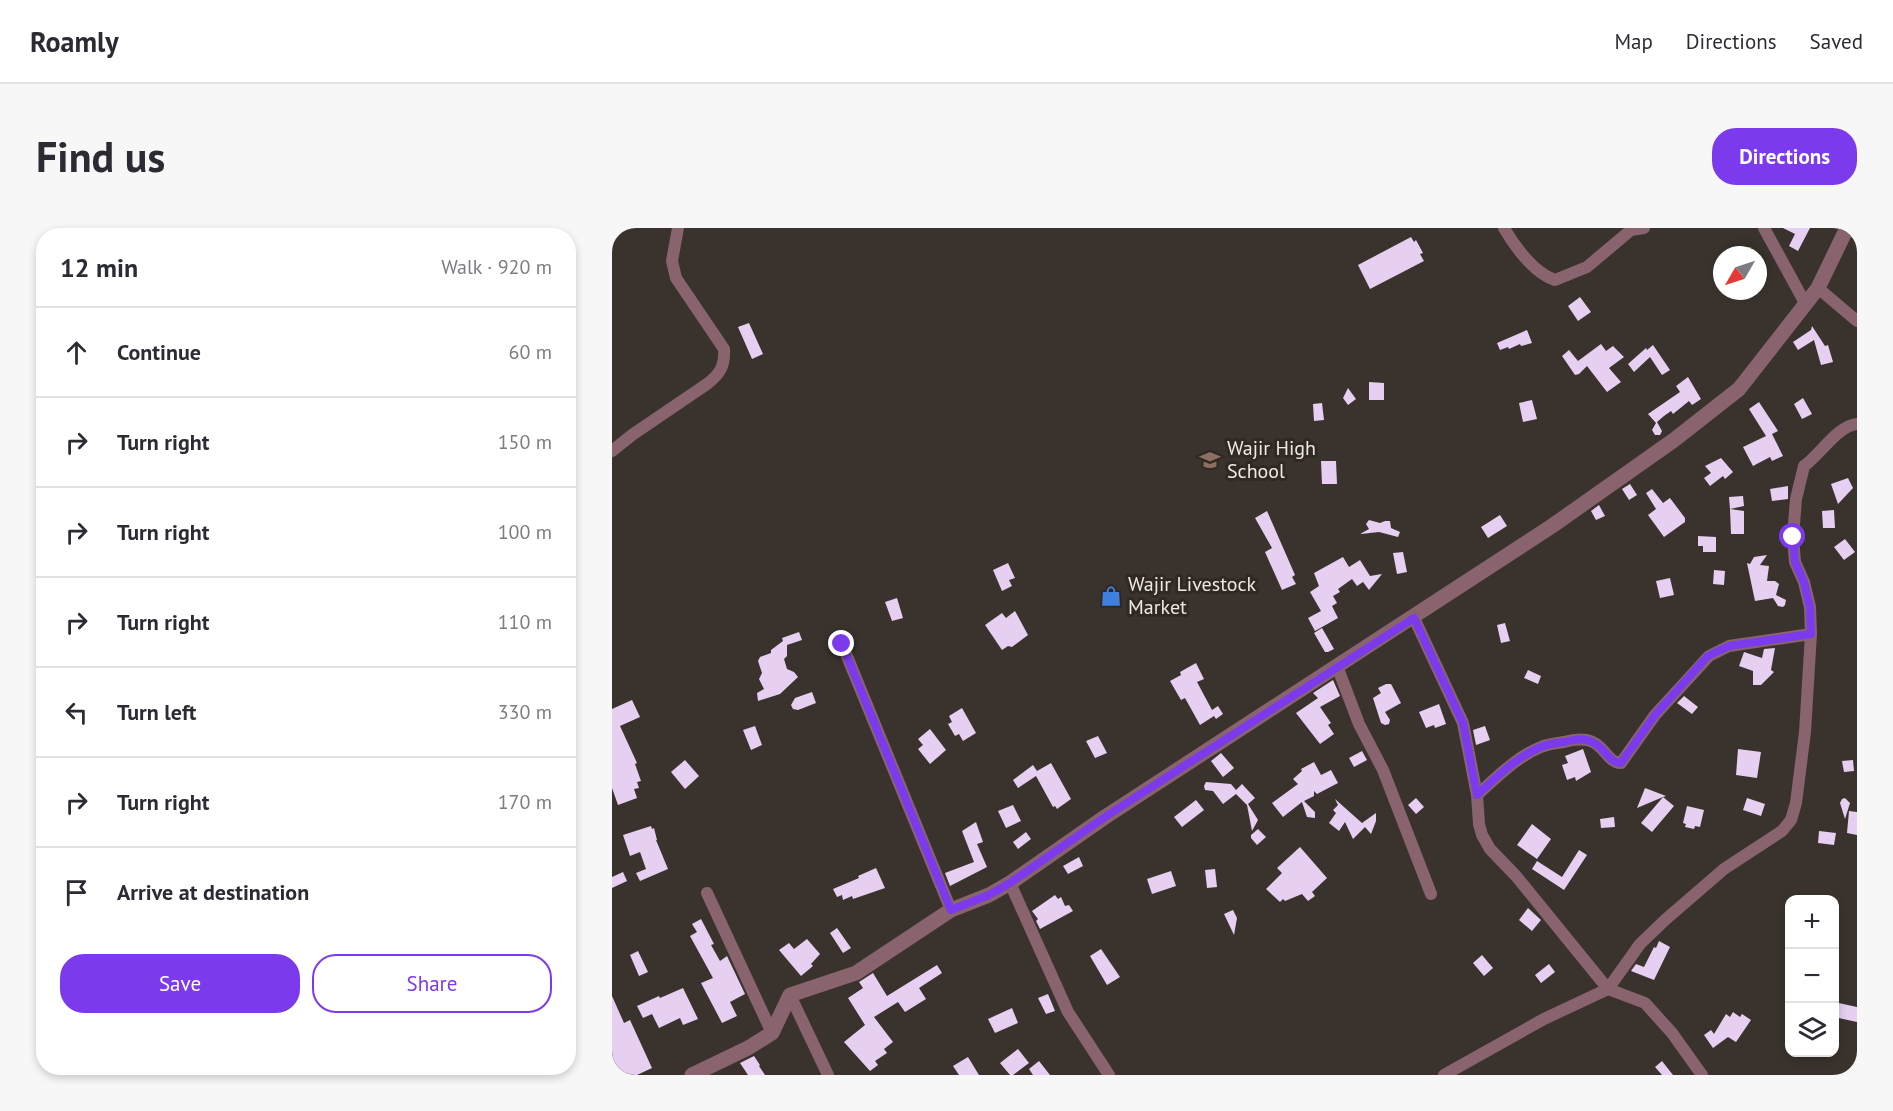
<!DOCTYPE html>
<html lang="en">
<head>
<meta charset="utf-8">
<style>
  :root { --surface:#fff; --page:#f7f7f7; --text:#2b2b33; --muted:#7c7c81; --line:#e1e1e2; --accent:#7c3aed }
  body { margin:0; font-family:"PT Sans",sans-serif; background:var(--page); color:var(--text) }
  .controls { position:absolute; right:18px; bottom:18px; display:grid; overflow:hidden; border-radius:12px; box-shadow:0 3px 9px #0003 }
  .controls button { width:54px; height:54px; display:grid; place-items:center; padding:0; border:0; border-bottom:2px solid var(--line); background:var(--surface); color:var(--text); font:30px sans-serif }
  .compass { position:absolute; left:1101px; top:18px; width:54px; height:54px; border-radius:50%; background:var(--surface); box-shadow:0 3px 9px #0003; rotate:231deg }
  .stop { position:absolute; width:18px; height:18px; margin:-14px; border:4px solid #7c3aed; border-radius:50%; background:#fff }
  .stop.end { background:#7c3aed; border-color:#fff; box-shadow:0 2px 6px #0008 }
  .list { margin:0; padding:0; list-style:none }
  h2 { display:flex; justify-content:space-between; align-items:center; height:78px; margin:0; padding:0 24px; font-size:26px }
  h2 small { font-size:20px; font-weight:400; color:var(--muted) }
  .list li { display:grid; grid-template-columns:39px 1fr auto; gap:18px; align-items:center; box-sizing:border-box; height:90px; padding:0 24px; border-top:2px solid var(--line) }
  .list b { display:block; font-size:22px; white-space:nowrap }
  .list em { font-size:20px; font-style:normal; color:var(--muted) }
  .actions { display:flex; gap:12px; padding:18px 24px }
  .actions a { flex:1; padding:14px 0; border:2px solid var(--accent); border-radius:24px; text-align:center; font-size:21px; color:var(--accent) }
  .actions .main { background:var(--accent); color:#fff }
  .icon { flex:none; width:33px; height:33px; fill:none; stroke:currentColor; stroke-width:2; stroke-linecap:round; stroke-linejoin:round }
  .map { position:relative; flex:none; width:1245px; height:847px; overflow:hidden; border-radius:24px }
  header { display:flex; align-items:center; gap:36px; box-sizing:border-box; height:84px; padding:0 30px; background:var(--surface); border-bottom:2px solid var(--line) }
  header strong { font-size:28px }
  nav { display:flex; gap:33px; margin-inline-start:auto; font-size:21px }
  .intro { display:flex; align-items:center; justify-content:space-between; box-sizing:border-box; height:144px; padding:0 36px }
  h1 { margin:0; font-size:42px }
  .button { padding:15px 27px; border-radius:24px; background:var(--accent); color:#fff; font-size:21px; font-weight:700 }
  main { display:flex; gap:36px; padding:0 36px }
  aside { flex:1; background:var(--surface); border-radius:24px; box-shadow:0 3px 9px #0003 }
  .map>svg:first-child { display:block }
  .building { fill:#e6cff1 }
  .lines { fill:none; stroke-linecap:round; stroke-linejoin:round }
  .minor { stroke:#89636d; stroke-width:12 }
  .tertiary { stroke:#89636d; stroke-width:15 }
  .route { stroke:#7c3aed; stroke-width:8 }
  .labels { text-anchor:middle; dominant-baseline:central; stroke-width:6; stroke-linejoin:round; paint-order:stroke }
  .poi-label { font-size:20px; fill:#eee9e5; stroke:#302923; text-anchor:start }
</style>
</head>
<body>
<header>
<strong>Roamly</strong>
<nav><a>Map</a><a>Directions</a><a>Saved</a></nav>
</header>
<div class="intro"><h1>Find us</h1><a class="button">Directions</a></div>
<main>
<aside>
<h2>12 min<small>Walk · 920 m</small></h2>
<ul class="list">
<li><svg class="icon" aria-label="ahead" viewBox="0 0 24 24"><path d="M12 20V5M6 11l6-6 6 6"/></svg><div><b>Continue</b></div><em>60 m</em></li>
<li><svg class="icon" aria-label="right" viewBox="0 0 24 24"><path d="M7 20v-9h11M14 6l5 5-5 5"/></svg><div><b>Turn right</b></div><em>150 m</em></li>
<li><svg class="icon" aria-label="right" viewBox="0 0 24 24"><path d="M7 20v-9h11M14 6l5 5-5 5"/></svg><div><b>Turn right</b></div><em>100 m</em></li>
<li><svg class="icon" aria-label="right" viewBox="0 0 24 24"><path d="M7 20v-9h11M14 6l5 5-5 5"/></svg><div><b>Turn right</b></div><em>110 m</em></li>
<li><svg class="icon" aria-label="left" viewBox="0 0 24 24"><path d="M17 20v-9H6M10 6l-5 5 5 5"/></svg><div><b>Turn left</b></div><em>330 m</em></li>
<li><svg class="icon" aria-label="right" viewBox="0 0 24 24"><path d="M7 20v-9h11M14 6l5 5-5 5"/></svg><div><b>Turn right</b></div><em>170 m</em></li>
<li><svg class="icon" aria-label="arrive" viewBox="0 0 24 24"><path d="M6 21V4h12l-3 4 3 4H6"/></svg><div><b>Arrive at destination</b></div></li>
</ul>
<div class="actions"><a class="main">Save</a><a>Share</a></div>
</aside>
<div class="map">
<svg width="1245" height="847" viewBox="0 0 1245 847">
  <rect width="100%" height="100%" fill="#3a332d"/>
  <path class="building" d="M1171,0H1198L1186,23L1177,18L1183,6Z
    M799,9L802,14L804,12L811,25L808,26L812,33L758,61L746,37Z
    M968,69L979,84L966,93L956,78Z
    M137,95L151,126L140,131L126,99Z
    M1200,98L1213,118L1216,117L1221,134L1209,137L1202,112L1186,122L1181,114L1199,102Z
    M915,102L920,115L909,118L908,116L897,121L896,119L888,122L885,115Z
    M989,116L994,123L1001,118L1012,129L997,140L1009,154L995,164L975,138L967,146L963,147L950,128L957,122L966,133Z
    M1041,117L1058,142L1050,147L1038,129L1022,144L1016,136L1034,120L1035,122Z
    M1076,149L1089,171L1080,177L1077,173L1061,186L1059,183L1052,188L1045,194L1050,203L1048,207H1043L1040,202L1044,195L1036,186L1068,164L1064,158Z
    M757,154L772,155V172H757Z
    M736,160L744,171L736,177L731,170Z
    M1191,170L1200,186L1190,191L1182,176Z
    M920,172L925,191L911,194L907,175Z
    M1147,174L1166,203L1160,206L1171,228L1160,233L1158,229L1141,238L1131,219L1154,208L1137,181Z
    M710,175L712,192L702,193L701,176Z
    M1109,230L1121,244L1113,251L1111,248L1098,258L1092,250L1099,245L1093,238Z
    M709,233H724L725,256H710Z
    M1236,250L1241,260L1226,276L1219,256Z
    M1018,256L1025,267L1017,272L1010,261Z
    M1176,258V271L1160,273L1158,261Z
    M1040,261L1051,275L1058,270L1073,290V294L1052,309L1036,287L1044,281L1034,265Z
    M1131,268L1132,278L1118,281L1117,269Z
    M987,277L993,288L984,292L979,283Z
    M1118,281L1132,283V306H1119Z
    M1222,282L1223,300H1211L1210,283Z
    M655,283L683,347L680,349L684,356L670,362L653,324L660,320L643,290Z
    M888,287L895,298L876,310L869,299Z
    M757,292L768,295L773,293H778L779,300L788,304L786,309L767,304L748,306L757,301L754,296Z
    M1086,308L1104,309V324H1091V318H1086Z
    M1233,311L1243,324L1232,332L1222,319Z
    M791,324L795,344L785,346L781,325Z
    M1155,327L1148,337L1157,338L1155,353H1163L1167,356L1164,367L1174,372L1173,377L1171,379L1166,378L1161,370L1143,373L1135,335L1138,336L1142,329Z
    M731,329L737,339L748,332L758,348L770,346L757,362L751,354L745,358L740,351L726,361L728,364L721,368L725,375L720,378L726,390L703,403L696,390L709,383L698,364L707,358L702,345Z
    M396,335L403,350L397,352L400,358L390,363L381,342Z
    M1102,342L1113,343L1112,357L1101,356Z
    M1058,350L1062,367L1048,370L1044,353Z
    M285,370L291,390L280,393L273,374Z
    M403,383L416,407L400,419L396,418L390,422L373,397L390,385L394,390Z
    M893,395L898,413L889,415L885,397Z
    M710,400L722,421L716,424H713L702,405Z
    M187,404L190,412L175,417V428L172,431L175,441L182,444L186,449L168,466L146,473L145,465L152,461L147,451L150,445L146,433L148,429L159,425V422L171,413L170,410Z
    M1163,420L1159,442L1162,444L1149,457H1141V443L1127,438L1132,424L1150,430L1152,421Z
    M584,435L592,451L585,454L600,482L606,478L611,486L604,491L602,488L588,497L573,470L569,472L558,453L569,447L568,444Z
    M916,442L929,448L926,456L912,450Z
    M721,452L728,468L708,479L719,495L716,497L722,506L708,516L684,485L706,470L701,465Z
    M774,456H779L789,475L773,484L778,492L777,496L773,497L769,495L761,470L769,465L766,460Z
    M200,464L204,475L186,482L181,481L179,477L183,470Z
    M1072,468L1086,479L1080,486L1065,475Z
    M20,472L28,489L8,498L25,535L23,536L29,553L25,554L27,560L22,561L25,570L6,577L0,560V481Z
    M827,476L834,496L823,500L822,497L814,500L807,484Z
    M350,480L364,505L351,513L347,506L343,508L336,496L340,494L337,488Z
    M143,498L150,517L139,522L131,502Z
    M873,498L878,512L864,517L861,502Z
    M318,501L334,522L318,536L306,521L311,517L306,511Z
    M486,508L495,525L483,530L474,513Z
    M971,521L979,544L964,553L963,549L955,552L950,537L956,535L953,528Z
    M1126,521L1149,524L1145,550L1124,547Z
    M750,523L755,532L742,539L737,530Z
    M609,525L622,540L611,549L599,533Z
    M73,532L87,548L73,561L59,544Z
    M1241,532L1242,543L1232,544L1230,533Z
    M702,534L709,547L719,542L726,555L705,566L702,563V568L692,573L703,584V590L695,589L690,574L671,589L660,575L686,556L681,551L690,543L689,541Z
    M439,535L459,571L445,581L443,578L441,579L424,548L406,560L401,552L421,537L425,543Z
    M594,554L619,556L624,562L630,556L643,570L636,576L646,592L640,603L635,577L624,566L611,576L601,563L593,562L592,558Z
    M1033,560L1054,568L1051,569L1062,578L1040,604L1029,595L1051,569L1025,580Z
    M804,570L812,579L804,586L796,577Z
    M1135,570L1153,576L1149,588L1131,582Z
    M1233,570L1238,575L1233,591L1228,575L1230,571Z
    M723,571L750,595L764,585V593L759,606L753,599L741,611L733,594L727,603L717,595L724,585L721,582L726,577Z
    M584,572L592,582L570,599L562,589Z
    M401,577L409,593L394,600L386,583Z
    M1075,578L1092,582L1088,599L1083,598L1082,601L1073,599L1074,596L1071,595Z
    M1237,583L1245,584V607L1235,605Z
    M1002,589L1003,599L989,600L988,591Z
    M364,594L371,614L365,616L375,639L338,658L333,645L362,634L350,603Z
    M920,596L939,611L925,631L905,617Z
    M39,598L40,601L42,600L45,612H44L56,641L28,653L24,645L34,641L28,624L18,628L11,607Z
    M646,601L654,609L645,617L639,610V607Z
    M1207,603L1224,605L1222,617L1206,615Z
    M414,604L419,611L406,621L401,614Z
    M688,619L715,650L700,664L703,668L696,673L690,666L673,673L671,671L668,674L654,661L670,645L665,640Z
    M967,622L975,627L952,662L920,641L925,633L950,649Z
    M467,629L471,638L456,646L451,638Z
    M264,640L273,660L241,671L240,668L231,672L230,667L225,669L221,661L247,650L246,648Z
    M603,641L605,659L595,660L593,642Z
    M559,643L564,658L540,666L535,651Z
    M11,644L15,653L0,660V649Z
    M443,667L446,671L449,669L453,678L457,677L461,683L428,701L424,693L426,691L420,683Z
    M916,680L929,692L920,703L907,692Z
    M621,682L625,690L622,707L612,686Z
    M89,691L102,716L99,717L108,733L115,728L133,766L118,774L125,788L110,795L89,755L101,750L78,708L85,704L80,696Z
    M225,700L239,720L231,725L218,705Z
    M195,711L208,726L199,736L201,738L189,748L167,722L177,715L182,721Z
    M1047,713L1058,719L1042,752L1019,743L1024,736L1032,739L1042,719L1044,720Z
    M489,721L508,749L495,757L478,728Z
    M26,723L36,744L27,748L18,727Z
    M870,727L881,740L872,748L861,735Z
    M937,736L943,744L929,755L923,747Z
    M325,737L330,745L307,760L314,771L293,784L286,774L262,789L281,814L272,821L275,825L263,833L266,837L258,843L232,814L253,797L236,770L251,760L247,754L261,745L275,768Z
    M71,760L86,791L71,797L68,790L47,800L40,786L31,790L25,778L47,768L48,770Z
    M436,766L443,783L434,786L426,770Z
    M0,768L12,795L18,792L40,840L25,847H0Z
    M1222,774L1245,779V794L1222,789Z
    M400,780L406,795L383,805L376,791Z
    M1121,784L1128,789L1130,786L1139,792L1124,814L1116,809L1101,820L1092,807L1099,802L1102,806L1114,786L1118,789Z
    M406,821L417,835L401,847H398L388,835Z
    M142,828L148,837L147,838L153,847H136L128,835Z
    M356,829L367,847H347L341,838Z
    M427,833L438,847H421L417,841Z
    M1050,833L1061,847H1050L1043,839Z"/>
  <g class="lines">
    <path class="minor" d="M892,0C903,19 922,45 943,52L975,39L1019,2L1032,0
      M1152,0L1193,75
      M1206,60L1245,93
      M0,223L20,207L95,156C108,146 113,138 112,121L64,50L60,33L66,0
      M802,390L851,495L865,567L867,596L870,607L878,621L904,648L996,761L1033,775L1060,805L1090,847
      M230,416L339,682
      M725,438L747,496L771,542L819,666
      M865,567C884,550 904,529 929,519C936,516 944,515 952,514C959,512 968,511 975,512C993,516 995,535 1009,535L1043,487L1097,428L1117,418L1199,406
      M398,655L456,784L497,847
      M95,665L160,805
      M178,767L216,847
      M832,847L932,791L996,761L1028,716L1053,692L1112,641L1170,603L1179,592L1184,575L1193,504L1199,406L1198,379L1192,354L1183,334L1181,309L1184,271L1192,238C1208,227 1225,198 1245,196"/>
    <path class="tertiary" d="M80,847L136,820L160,805L178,767L244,745L339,682L377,667L398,655L493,589L940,298L1062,212L1127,161L1206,60L1235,0"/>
  </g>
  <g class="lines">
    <path class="route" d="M230,416L339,682L377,667L398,655L493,589L802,390L851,495L865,567C884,550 904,529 929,519C936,516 944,515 952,514C959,512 968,511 975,512C993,516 995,535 1009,535L1043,487L1096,428L1117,418L1199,406L1198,380L1192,354L1183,334L1181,309"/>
  </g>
  <defs>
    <g id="school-bare" transform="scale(1.62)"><path d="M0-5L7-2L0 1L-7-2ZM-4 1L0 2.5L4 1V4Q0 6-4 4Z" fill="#8d6e63" stroke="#302923" stroke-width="2.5" paint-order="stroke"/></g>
    <g id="shop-bare" transform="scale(1.62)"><path d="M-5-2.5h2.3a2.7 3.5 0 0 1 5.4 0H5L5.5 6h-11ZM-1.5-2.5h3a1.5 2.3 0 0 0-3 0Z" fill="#3f7fe0" stroke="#302923" stroke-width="2.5" paint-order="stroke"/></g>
  </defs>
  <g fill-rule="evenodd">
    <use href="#school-bare" x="598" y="232"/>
    <use href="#shop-bare" x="499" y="368"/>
  </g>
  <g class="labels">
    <g class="poi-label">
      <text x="615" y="220">Wajir High<tspan x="615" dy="23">School</tspan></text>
      <text x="516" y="356">Wajir Livestock<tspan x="516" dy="23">Market</tspan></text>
    </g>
  </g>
</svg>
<div class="controls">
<button>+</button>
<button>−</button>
<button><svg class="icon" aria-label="layers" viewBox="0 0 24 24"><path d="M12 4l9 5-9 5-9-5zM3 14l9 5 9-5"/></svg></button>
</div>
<svg class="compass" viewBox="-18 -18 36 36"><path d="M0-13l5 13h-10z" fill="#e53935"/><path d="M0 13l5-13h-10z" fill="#7c7c81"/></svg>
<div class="stop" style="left:1181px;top:309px"></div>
<div class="stop end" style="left:230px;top:416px"></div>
</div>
</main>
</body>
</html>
